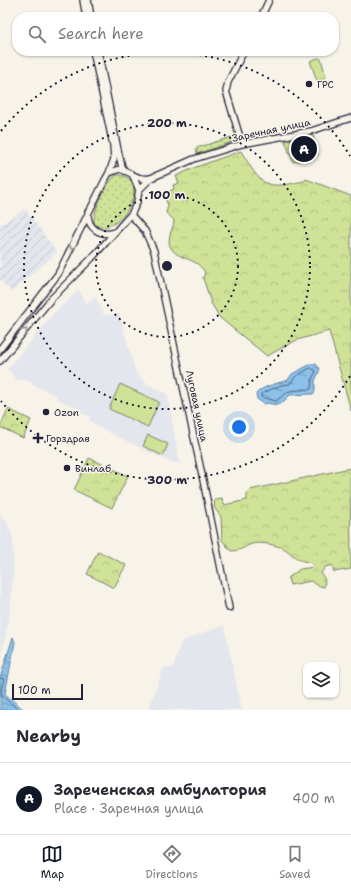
<!DOCTYPE html>
<html lang="en">
<head>
<meta charset="utf-8">
<style>
  :root { --surface:#fff; --page:#f2f2f3; --text:#2b2b33; --muted:#7c7c81; --line:#e1e1e2; --accent:#111827 }
  body { margin:0; font-family:"Shantell Sans",sans-serif; background:var(--page); color:var(--text) }
  .controls { position:absolute; right:12px; bottom:12px; display:grid; overflow:hidden; border-radius:8px; box-shadow:0 1px 3px #0004 }
  .controls button { width:36px; height:36px; display:grid; place-items:center; padding:0; border:0; border-bottom:1px solid var(--line); background:var(--surface); color:var(--text); font:20px sans-serif }
  .scale { position:absolute; left:12px; bottom:10px; width:71px; box-sizing:border-box; padding-left:4px; border:2px solid #22223b; border-top:0; font-size:11px; line-height:14px; white-space:nowrap; color:#22223b; -webkit-text-stroke:3px #f7f3e8; paint-order:stroke }
  .you { position:absolute; left:239px; top:427px; width:14px; height:14px; margin:-10px; border:3px solid #fff; border-radius:50%; background:#1a73e8; box-shadow:0 0 0 6px #1a73e833 }
  .badge { display:grid; place-items:center; width:26px; height:26px; border-radius:50%; background:var(--accent); color:#fff; font-size:13px; font-weight:700 }
  .pin { position:absolute; translate:-50% -50%; border:2px solid #fff; box-shadow:0 1px 4px #0006 }
  .list { margin:0; padding:0; list-style:none }
  h2 { display:flex; justify-content:space-between; align-items:center; height:52px; margin:0; padding:0 16px; font-size:17px }
  h2 small { font-size:13px; font-weight:400; color:var(--muted) }
  .list li { display:grid; grid-template-columns:26px 1fr auto; gap:12px; align-items:center; box-sizing:border-box; height:72px; padding:0 16px; border-top:1px solid var(--line) }
  .list b { display:block; font-size:15px; white-space:nowrap }
  .list p { margin:0; font-size:13px; white-space:nowrap; color:var(--muted) }
  .list em { font-size:13px; font-style:normal; color:var(--muted) }
  .icon { flex:none; width:22px; height:22px; fill:none; stroke:currentColor; stroke-width:2; stroke-linecap:round; stroke-linejoin:round }
  .map { position:relative; flex:none; width:351px; height:710px; overflow:hidden }
  .search { position:absolute; background:var(--surface); box-shadow:0 1px 3px #0004; left:12px; right:12px; top:12px; height:44px; display:flex; align-items:center; gap:10px; box-sizing:border-box; padding:0 14px; border-radius:16px; color:var(--muted); font-size:15px }
  .sheet { height:124px; background:var(--surface) }
  nav { display:flex; justify-content:space-around; align-items:center; box-sizing:border-box; height:56px; border-top:1px solid var(--line); background:var(--surface); font-size:11px; color:var(--muted) }
  nav a { display:grid; justify-items:center; gap:2px }
  nav .on { color:var(--accent) }
  .map>svg:first-child { display:block }
  .built { fill:#e4e6ed }
  .industrial { fill:url(#industrial-furrows) }
  .grass { fill:url(#grass-dots); stroke:#788269 }
  .forest { fill:url(#forest-crowns); stroke:#788269 }
  .garden { fill:#cfe297; stroke:#788269 }
  .water { fill:url(#water-ripples); stroke:#6281a3 }
  .lines { fill:none; stroke-linecap:round; stroke-linejoin:round }
  .shore { stroke:#4c6281; stroke-width:1 }
  .minor-casing { stroke:#22223b; stroke-width:8 }
  .minor { stroke:#f7f3e8; stroke-width:5.5 }
  .oneway { stroke:#97959a }
  .ring { fill:none; stroke:#22223b; stroke-width:2; stroke-dasharray:2 4 }
  .poi-dot { fill:#22223b; stroke:#f7f3e8; stroke-width:1.5 }
  .labels { text-anchor:middle; dominant-baseline:central; stroke-width:3; stroke-linejoin:round; paint-order:stroke }
  .poi-label { font-size:10px; fill:#22223b; stroke:#f7f3e8; text-anchor:start }
  .street-label { font-size:10px; fill:#22223b; stroke:#f7f3e8 }
  .centre { fill:#22223b; stroke:#f7f3e8; stroke-width:2 }
  .ring-label { font-size:12px; text-anchor:middle; font-weight:bold; fill:#22223b; stroke:#f7f3e8; stroke-width:3; stroke-linejoin:round; paint-order:stroke }
</style>
</head>
<body>
<div class="map">
<svg width="351" height="710" viewBox="0 0 351 710">
  <defs>
    <pattern id="industrial-furrows" width="10" height="10" patternUnits="userSpaceOnUse"><rect width="10" height="10" fill="#e4e6ed"/><path d="M-1 1l2-2M0 10L10 0M9 11l2-2" fill="none" stroke="#c3c5cc"/></pattern>
    <pattern id="grass-dots" width="8" height="8" patternUnits="userSpaceOnUse"><rect width="8" height="8" fill="#cfe297"/><path d="M2 2h.1M6 6h.1" fill="none" stroke="#b1c283" stroke-width="1.8" stroke-linecap="round"/></pattern>
    <pattern id="forest-crowns" width="20" height="18" patternUnits="userSpaceOnUse"><rect width="20" height="18" fill="#cfe297"/><path d="M2 6a3 3 0 1 1 6 0M12 15a3 3 0 1 1 6 0" fill="none" stroke="#b1c283"/></pattern>
    <pattern id="water-ripples" width="26" height="14" patternUnits="userSpaceOnUse"><rect width="26" height="14" fill="#8cc1e9"/><path d="M2 4q2-2 4 0t4 0M15 11q2-2 4 0t4 0" fill="none" stroke="#729cbe"/></pattern>
  </defs>
  <rect width="100%" height="100%" fill="#f7f3e8"/>
  <filter id="ink" filterUnits="userSpaceOnUse"><feTurbulence type="fractalNoise" baseFrequency=".025" numOctaves="2"/><feDisplacementMap in="SourceGraphic" scale="8" xChannelSelector="R" yChannelSelector="G"/><feConvolveMatrix kernelMatrix="1 2 1 2 8 2 1 2 1" color-interpolation-filters="sRGB"/></filter>
  <g filter="url(#ink)">
    <path class="built" d="M79,290L86,303L96,297L104,315L119,314L136,373L147,384L167,394L180,464L168,461L100,428L89,420L90,417L80,412V409L57,399L58,396L33,385L31,382L24,379L17,380L7,369L55,312Z
      M0,514L6,521L13,538V572L10,614L0,660Z
      M224,625L242,710H148L164,667L173,668L182,641Z"/>
    <path class="industrial" d="M25,209L57,252L12,292L0,280V225Z"/>
    <path class="grass" d="M313,135L318,155L314,158L293,162L285,141Z
      M235,136V141L197,154L196,148Z
      M116,175C121,175 126,176 130,180C146,198 109,241 94,223C92,213 107,181 116,175Z"/>
    <path class="forest" d="M241,151C262,186 263,190 304,181L306,179L351,196V411L329,331L297,340L267,356L220,318L211,303L203,278L205,272C203,270 201,267 199,265C189,257 170,257 169,241C169,233 174,228 174,220L166,213L168,205L163,194L174,189L173,185L179,183L176,176L196,167Z
      M8,409L31,420L23,438L0,427Z
      M89,458L128,476L112,508L74,490Z
      M350,468L351,569L334,572L332,565L325,567L321,573L325,580L324,587L317,585L311,581L290,585L288,578L300,569L314,567L310,562C294,562 290,548 277,546C270,544 258,542 252,544C244,546 243,551 231,551L222,540L221,517L214,507L215,499L222,498L224,505L247,500V493L250,490Z
      M98,551L126,565L114,588L87,574Z"/>
    <path class="garden" d="M318,58L321,59L326,77L317,81L310,61Z
      M120,384L159,402L148,427L109,409Z
      M148,435L168,444L163,456L143,446Z"/>
    <path class="water" d="M311,364H316L320,369L315,381V391L313,394L290,395L283,402L277,405L267,403L264,404L257,399L256,394C262,386 279,383 288,380L292,374Z
      M13,637L15,642L5,694L24,710H0V678Z"/>
    <g class="lines">
      <path class="shore" d="M311,368L316,371L312,379L311,389L289,391L276,401L261,397V394L281,385L290,384L295,377Z
        M0,678L4,679L1,689L2,696L19,710"/>
      <g class="minor-casing">
        <path id="minor" d="M83,0L86,17
          M88,0L91,17
          M261,17L269,0
          M93,51L113,145L114,159L109,173
          M98,51L118,150L122,167L125,171
          M242,144L226,91L228,82L244,51
          M139,190L151,178
          M88,212C87,228 100,237 115,232
          M131,215L145,231L154,251L202,475L229,608
          M0,349L58,274L105,180L109,173L120,169C131,172 138,181 151,178L194,159L242,144L311,131L351,118
          M0,361L51,299L92,258L132,213L137,202L139,190L133,176"/>
      </g>
      <use href="#minor" class="minor"/>
    </g>
    <defs><path id="oneway-chevron" d="M-2-3.5L2.5 0L-2 3.5" fill="none" stroke-width="1.6" stroke-linecap="round" stroke-linejoin="round"/></defs>
    <g class="oneway">
      <use href="#oneway-chevron" transform="translate(72 247) rotate(113)"/>
      <use href="#oneway-chevron" transform="translate(25 331) rotate(-50)"/>
    </g>
  </g>
  <g class="ring">
    <circle cx="167" cy="266" r="71"/>
    <circle cx="167" cy="266" r="143"/>
    <path d="M350 376A214 214 0 0 1 1 401M1 131A214 214 0 0 1 350 156"/>
  </g>
  <g class="poi-dot">
    <circle cx="309" cy="84" r="4"/>
    <circle cx="46" cy="412" r="4"/>
    <path d="M36 432h4v4h4v4h-4v4h-4v-4h-4v-4h4z"/>
    <circle cx="67" cy="468" r="4"/>
  </g>
  <g class="labels">
    <g class="poi-label">
      <text x="317" y="84">ГРС</text>
      <text x="54" y="412">Ozon</text>
      <text x="46" y="438">Горздрав</text>
      <text x="75" y="468">Винлаб</text>
    </g>
    <g class="street-label">
      <text transform="translate(271 130) rotate(-12)">Заречная улица</text>
      <text transform="translate(197 406) rotate(78)">Луговая улица</text>
    </g>
  </g>
  <circle cx="167" cy="266" r="6" class="centre"/>
  <g class="ring-label">
    <text x="167" y="127">200 m</text>
    <text x="167" y="199">100 m</text>
    <text x="167" y="484">300 m</text>
  </g>
</svg>
<div class="controls">
<button><svg class="icon" aria-label="layers" viewBox="0 0 24 24"><path d="M12 4l9 5-9 5-9-5zM3 14l9 5 9-5"/></svg></button>
</div>
<div class="scale">100 m</div>
<div class="you"></div>
<div class="pin badge" style="left:304px;top:149px">A</div>
<div class="search"><svg class="icon" aria-label="search" viewBox="0 0 24 24"><circle cx="10" cy="10" r="6"/><path d="M15 15l6 6"/></svg>Search here</div>
</div>
<section class="sheet">
<h2>Nearby<small></small></h2>
<ul class="list">
<li><span class="badge">A</span><div><b>Зареченская амбулатория</b><p>Place · Заречная улица</p></div><em>400 m</em></li>
</ul>
</section>
<nav>
<a class="on"><svg class="icon" aria-label="map" viewBox="0 0 24 24"><path d="M3 6l6-2 6 2 6-2v14l-6 2-6-2-6 2zM9 4v14M15 6v14"/></svg>Map</a>
<a><svg class="icon" aria-label="directions" viewBox="0 0 24 24"><path d="M12 3l9 9-9 9-9-9zM9 14v-3h6M13 9l2 2-2 2"/></svg>Directions</a>
<a><svg class="icon" aria-label="saved" viewBox="0 0 24 24"><path d="M7 4h10v16l-5-4-5 4z"/></svg>Saved</a>
</nav>
</body>
</html>
